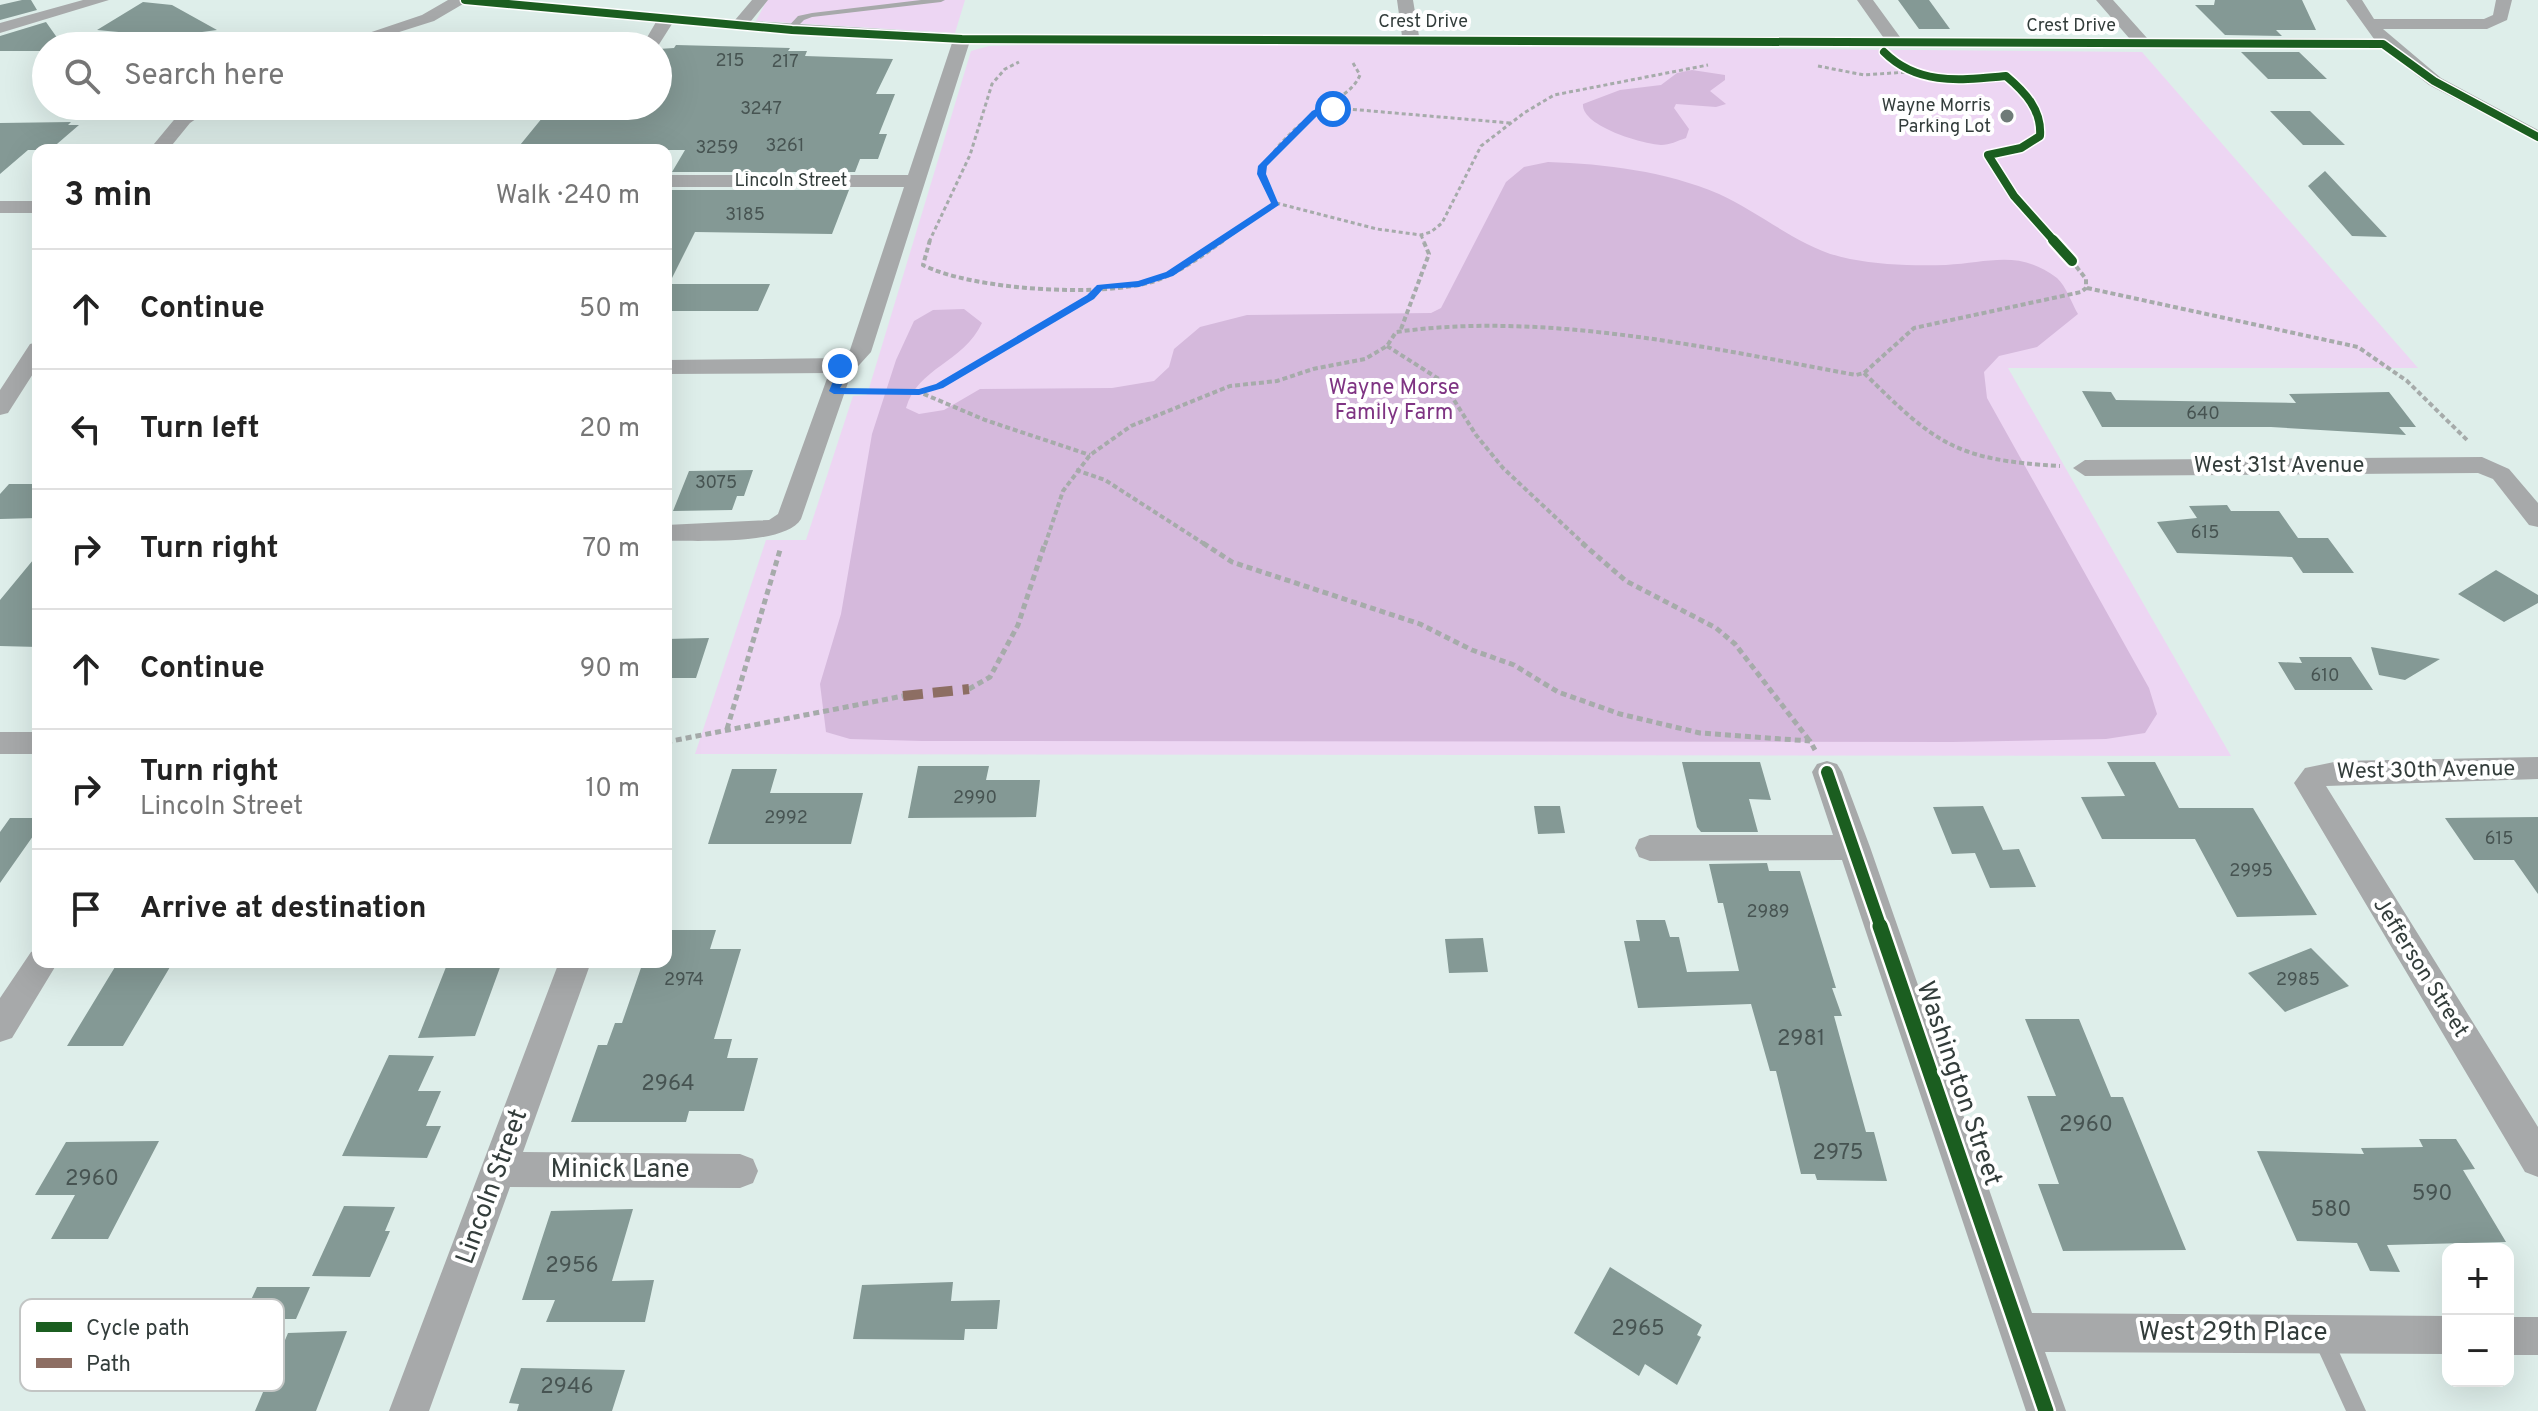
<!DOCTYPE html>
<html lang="en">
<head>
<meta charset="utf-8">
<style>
  :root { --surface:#fff; --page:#f2f2f2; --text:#222; --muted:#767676; --line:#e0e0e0 }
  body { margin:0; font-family:Overpass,sans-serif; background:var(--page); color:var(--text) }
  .controls { position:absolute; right:24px; bottom:24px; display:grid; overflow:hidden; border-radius:16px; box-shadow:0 8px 32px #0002 }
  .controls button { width:72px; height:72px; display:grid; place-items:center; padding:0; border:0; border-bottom:2px solid var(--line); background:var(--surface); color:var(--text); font:40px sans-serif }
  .stop { position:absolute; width:24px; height:24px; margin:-18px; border:6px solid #1a73e8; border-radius:50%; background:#fff }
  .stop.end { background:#1a73e8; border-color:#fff; box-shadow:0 2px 8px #0008 }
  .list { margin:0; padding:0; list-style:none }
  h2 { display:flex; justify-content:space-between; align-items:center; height:104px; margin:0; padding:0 32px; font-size:34px }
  h2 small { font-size:26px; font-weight:400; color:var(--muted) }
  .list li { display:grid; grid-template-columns:52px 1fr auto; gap:24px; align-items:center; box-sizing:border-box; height:120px; padding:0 32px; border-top:2px solid var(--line) }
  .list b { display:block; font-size:30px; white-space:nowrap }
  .list p { margin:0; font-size:26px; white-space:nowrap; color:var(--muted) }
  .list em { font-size:26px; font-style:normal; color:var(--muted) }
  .icon { flex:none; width:44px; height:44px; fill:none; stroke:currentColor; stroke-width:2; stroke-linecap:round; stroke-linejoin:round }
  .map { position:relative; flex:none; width:2538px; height:1411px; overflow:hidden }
  .search { position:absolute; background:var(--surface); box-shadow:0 8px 32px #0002; left:32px; top:32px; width:640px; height:88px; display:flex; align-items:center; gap:20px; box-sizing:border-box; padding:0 28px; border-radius:44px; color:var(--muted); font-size:30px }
  .panel { position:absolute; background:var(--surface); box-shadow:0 8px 32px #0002; left:32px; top:144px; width:640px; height:824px; border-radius:16px }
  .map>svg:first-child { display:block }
  .green { fill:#edd6f3 }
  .forest { fill:#d5b9dc }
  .building { fill:#849995 }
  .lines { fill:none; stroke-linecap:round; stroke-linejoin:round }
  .path-far2 { stroke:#a6abaa; stroke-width:3; stroke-dasharray:4 3; stroke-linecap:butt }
  .path-far1 { stroke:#a6abaa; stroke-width:4; stroke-dasharray:5 3; stroke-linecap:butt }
  .path { stroke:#a6abaa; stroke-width:5; stroke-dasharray:6 4; stroke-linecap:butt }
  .service { fill:#a7a9aa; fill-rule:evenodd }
  .minor { fill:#a7a9aa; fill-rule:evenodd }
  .quiet { stroke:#8d6e63; stroke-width:10; stroke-dasharray:20 10; stroke-linecap:butt }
  .cycleway-far3-casing { stroke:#fff; stroke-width:11 }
  .cycleway-far2-casing { stroke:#fff; stroke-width:14 }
  .cycleway-far1-casing { stroke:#fff; stroke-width:17 }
  .cycleway-casing { stroke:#fff; stroke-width:20 }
  .cycleway-far3 { stroke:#1b5e20; stroke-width:8 }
  .cycleway-far2 { stroke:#1b5e20; stroke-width:10 }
  .cycleway-far1 { stroke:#1b5e20; stroke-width:12 }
  .cycleway { stroke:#1b5e20; stroke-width:15 }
  .route { fill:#1a73e8 }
  .poi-dot { fill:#6f7b78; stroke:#fff; stroke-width:3 }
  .labels { text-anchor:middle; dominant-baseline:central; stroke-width:8; stroke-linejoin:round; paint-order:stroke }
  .far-street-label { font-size:18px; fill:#333d3b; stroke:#fff }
  .number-label { font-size:18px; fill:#475452 }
  .far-poi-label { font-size:18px; fill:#333d3b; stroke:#fff; text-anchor:end }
  .park-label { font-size:22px; fill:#7f3483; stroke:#fff }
  .street-label { font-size:22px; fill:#333d3b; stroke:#fff }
  .near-number-label { font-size:22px; fill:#475452 }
  .near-street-label { font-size:26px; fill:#333d3b; stroke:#fff }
  .key { fill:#fff; stroke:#c2c5c4; stroke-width:2 }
  .key-label { font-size:22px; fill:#333d3b }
</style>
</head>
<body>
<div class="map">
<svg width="2538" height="1411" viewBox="0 0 2538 1411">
  <rect width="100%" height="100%" fill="#deeeea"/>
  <path class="green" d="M767,0H965L955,33L756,21Z
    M1103,43L2142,52L2418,368H2008L2231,756L695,754L766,540H806L853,396L867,395L971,51L989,46Z"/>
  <path class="forest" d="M1692,70L1725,75V80L1710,91L1726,104L1716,107L1676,104L1674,108L1689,129L1686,138C1677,141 1670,145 1661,145C1642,144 1581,126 1583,104L1620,90L1661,85L1677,73Z
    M1548,162C1606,164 1665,171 1719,194C1763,214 1802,250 1850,259C1881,265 1914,266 1946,265C1988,263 2019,249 2057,278C2066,286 2072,304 2078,314L2037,347L1999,356L1984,372L1987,398L2149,688L2157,714L2145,733L2106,739L1952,742L922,741L850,739L826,732L820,684L841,614L872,434L896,360L914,321L933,310L964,309L982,323C963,363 918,367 906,408L919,414L944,410L980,389L1112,388L1154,381L1169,367L1174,349L1200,327L1247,315L1431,313L1441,308L1506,182L1524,167Z"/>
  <path class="building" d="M22,0H31L37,10L0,20V5Z
    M1898,0H1929L1950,29H1919Z
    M2215,0H2302L2316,30H2276L2282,36L2225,35L2195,5H2214Z
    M143,2L172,5L217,30L150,39L151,35L97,30Z
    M46,22L58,39L42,51H0V36Z
    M676,45L790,48L788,51H807L805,56L893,59L876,94H895L879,134H887L878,159H860L855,172H672L685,150H516L547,112H566L571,106H658V49L674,48Z
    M2241,52H2299L2327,79H2268Z
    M2270,111H2310L2345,145H2303Z
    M71,122L68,125H79L50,150H28L0,174V123Z
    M2325,171L2387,237L2352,236L2308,186Z
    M666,190H849L832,234L695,232L669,284H770L758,311H666Z
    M2082,391L2111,392L2116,400L2296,403L2289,394L2389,392L2416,427H2399L2406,435L2271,427H2102Z
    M753,470L744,496H737L732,510L673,511L689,471Z
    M9,484H38V518L0,519V494Z
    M2227,505L2231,511H2279L2298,538H2328L2354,573H2303L2292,557L2177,553L2157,522L2197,518L2189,506Z
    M38,554V647L0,646V600Z
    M2496,570L2538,595V603L2504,622L2458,594Z
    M709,638L696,678H666V639Z
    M2371,647L2440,659L2405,680L2379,675Z
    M2299,657H2351L2373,690H2295L2278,662L2302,663Z
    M1682,762H1760L1771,800L1749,799L1758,832H1701L1697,827Z
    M2107,762H2155L2179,808H2253L2317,915L2237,917L2195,839H2102L2081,797L2125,796Z
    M918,766H989L986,780H1040L1036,817L908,818Z
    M732,769H777L770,793H863L851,844H708Z
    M1534,806H1560L1565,833L1538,834Z
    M1983,806L2003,850L2019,849L2036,887L1990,888L1975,853L1952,854L1933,807Z
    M2538,817V894L2514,860H2474L2445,818Z
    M10,818H38V829L0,883V832Z
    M1767,863L1769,871H1800L1836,988H1832L1842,1016H1834L1866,1132H1874L1887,1181L1817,1180L1815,1174H1801L1776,1071H1770L1751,1004L1638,1008L1624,941H1640L1636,920H1665L1670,937H1679L1687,972L1739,971L1723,903H1718L1709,864Z
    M666,930H716L710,949H741L714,1039H732L727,1058H758L744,1111H689L686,1122H571L598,1045H607L615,1023H622L643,962H666Z
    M1483,938L1488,972L1449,973L1445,939Z
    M2311,948L2349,986L2285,1012L2248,973Z
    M118,962H173L123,1046H67Z
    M448,962H502L475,1036L418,1038Z
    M2025,1019H2079L2111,1097H2123L2186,1250L2063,1251L2038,1184H2059L2027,1096H2056Z
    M389,1055L434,1056L418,1091H441L426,1126H441L427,1158L342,1156Z
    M2419,1139H2456L2475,1169L2463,1170L2506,1242L2387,1245L2400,1272L2370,1271L2357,1243L2297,1241L2257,1151L2364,1154L2361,1148L2423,1147Z
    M159,1141L108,1239H51L75,1195H35L66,1142Z
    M344,1206L395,1207L385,1231H390L370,1277L312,1276Z
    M633,1209L612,1281L654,1280L645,1322H546L555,1300H522L551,1211Z
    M1610,1267L1702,1325L1697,1335L1701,1337L1677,1385L1645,1364L1639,1376L1574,1333Z
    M953,1282L951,1301L1000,1300L997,1329H965L964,1340L853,1339L862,1285Z
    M257,1287H310L296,1319H242Z
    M347,1331L316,1411H255L288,1333Z
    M521,1368L625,1370L612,1411H517L519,1404L509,1403Z"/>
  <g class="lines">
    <path class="path-far2" d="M1353,63L1360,75C1352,94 1332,100 1316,112C1296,127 1270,150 1261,174L1276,203L1377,229L1421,235L1431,232L1442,223L1481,146L1524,113L1554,95L1708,65
      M1818,66L1864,75L1907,72
      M1325,107L1510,123
      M1421,235L1424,242
      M929,242L970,155L992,84L1005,69L1019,62
      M1221,242L1276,203"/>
    <path class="path-far1" d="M930,240L923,265C972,290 1102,298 1155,281C1180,272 1202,256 1224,240
      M2087,288L2358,347L2407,381L2467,440
      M1401,329L1429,254L1423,240
      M1387,346L1442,381L1476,435L1503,468L1585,545
      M1864,373C1936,444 1955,460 2060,466
      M860,391L919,392L985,420L1090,455
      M919,392L940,386L1090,297L1099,287
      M1076,470L1105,480L1206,545
      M1045,545L1063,491L1090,455L1131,426L1230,386L1277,381L1313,369L1365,359L1387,346L1396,332C1545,311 1710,348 1856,375L1864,373L1914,328L2081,292L2086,288V279L2072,261"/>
    <path class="path" d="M1203,543L1232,562L1420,624L1472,650L1514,665L1558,692L1620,714L1700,733L1810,741L1815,750
      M1582,543L1626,581L1716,628L1735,644L1809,740
      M969,689L990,677L1018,625L1045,543
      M727,729L780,550
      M666,742L903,696"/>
    <path class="service" d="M921,0H945L941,2L812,17L804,20L792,32L785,30L798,16L812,13Z
      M2323,1329L2330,1332L2366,1411H2346L2313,1339L2316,1332Z"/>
    <path class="minor" d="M83,0H109L0,33V23Z
      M448,0H517L735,20L752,0H768L751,21L962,34L1402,36L1397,0H1413L1419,36L1883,37L1857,0H1873L1900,37L2129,38L2096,0H2113L2147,38L2374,39L2346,0H2362L2374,19H2484L2493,15L2496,0H2512L2507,20L2487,29H2383L2441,78L2538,130V142L2429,85L2383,49L969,44L871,352L851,374L801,519C785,546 697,540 666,541V525L769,520L778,514L829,373L666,374V360L842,358L850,350L904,187H666V175H908L952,43L672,24L658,46H642L656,22L463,4L434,21L355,46H330L422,15Z
      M193,106H215L190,123L168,150H149L178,115Z
      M0,201H38V213H0Z
      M38,342V366L8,413L0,415V390L30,344Z
      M2482,457L2509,469L2538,503V527L2529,525L2493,479L2478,473L2085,476L2073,468L2085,460Z
      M0,732H38V754H0Z
      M2538,757V779L2326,786L2538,1127V1177L2525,1172L2294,783L2305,768L2339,761Z
      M1827,761L1837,764L1842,772L1870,847L2032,1313L2448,1316V1354L2045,1352L2066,1411H2026L1842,860L1650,861L1639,857L1635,848L1639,839L1650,835H1833L1812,772L1817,764Z
      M38,949V962H58L12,1038L0,1042V998L31,952Z
      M559,962H591L523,1152L740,1154L753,1159L758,1171L753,1183L740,1188L510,1187L429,1411H389Z
      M2508,1317H2538V1355H2508Z"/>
    <path class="quiet" d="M903,696L969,689"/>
    <g class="cycleway-far3-casing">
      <path id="cycleway-far3" d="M465,0L792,30L962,39L2383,44L2434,81L2538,137
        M1884,52C1918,86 1961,80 2006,76C2025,92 2042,110 2040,136L2021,148L1988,155L2014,196L2055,242"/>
    </g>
    <g class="cycleway-far2-casing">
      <path id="cycleway-far2" d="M2053,240L2072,261"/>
    </g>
    <g class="cycleway-far1-casing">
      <path id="cycleway-far1" d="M1827,772L1881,928"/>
    </g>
    <g class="cycleway-casing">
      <path id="cycleway" d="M1880,926L2046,1411"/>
    </g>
    <use href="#cycleway-far3" class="cycleway-far3"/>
    <use href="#cycleway-far2" class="cycleway-far2"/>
    <use href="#cycleway-far1" class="cycleway-far1"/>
    <use href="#cycleway" class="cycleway"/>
  </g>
  <path class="route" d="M1324,105L1338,109L1318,115L1267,166L1266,174L1279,205L1173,276L1139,287L1103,289L1094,299L943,388L919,395L834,394L829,391L838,369L835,366L849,361L854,364L840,388L919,389L936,384L1087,295L1097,285L1138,281L1166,272L1271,203L1257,174L1258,166L1312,111Z"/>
  <circle class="poi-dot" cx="2007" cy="116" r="8"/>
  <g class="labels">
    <g class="far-street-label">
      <text x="1423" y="22">Crest Drive</text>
      <text x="2071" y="26">Crest Drive</text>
      <text x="791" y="181">Lincoln Street</text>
    </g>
    <g class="number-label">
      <text x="730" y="61">215</text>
      <text x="785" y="62">217</text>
      <text x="761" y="109">3247</text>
      <text x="785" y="146">3261</text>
      <text x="717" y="148">3259</text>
      <text x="745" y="215">3185</text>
      <text x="2203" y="414">640</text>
      <text x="716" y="483">3075</text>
      <text x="2205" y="533">615</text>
      <text x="2325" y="676">610</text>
      <text x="975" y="798">2990</text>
      <text x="786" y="818">2992</text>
      <text x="2499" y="839">615</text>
      <text x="2251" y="871">2995</text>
      <text x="1768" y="912">2989</text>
      <text x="684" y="980">2974</text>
      <text x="2298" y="980">2985</text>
    </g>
    <g class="far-poi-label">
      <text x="1991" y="106">Wayne Morris<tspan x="1991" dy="21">Parking Lot</tspan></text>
    </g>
    <g class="park-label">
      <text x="1394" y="388">Wayne Morse<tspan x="1394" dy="25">Family Farm</tspan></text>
    </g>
    <g class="street-label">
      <text x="2279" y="466">West 31st Avenue</text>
      <text transform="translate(2426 771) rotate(-1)">West 30th Avenue</text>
      <text transform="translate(2420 968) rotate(58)">Jefferson Street</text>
    </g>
    <g class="near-number-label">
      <text x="1801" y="1039">2981</text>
      <text x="668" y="1084">2964</text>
      <text x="2086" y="1125">2960</text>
      <text x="1838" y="1153">2975</text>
      <text x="92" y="1179">2960</text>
      <text x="2432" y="1194">590</text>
      <text x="2331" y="1210">580</text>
      <text x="572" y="1266">2956</text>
      <text x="1638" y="1329">2965</text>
      <text x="567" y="1387">2946</text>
    </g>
    <g class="near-street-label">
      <text transform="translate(1958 1084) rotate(71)">Washington Street</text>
      <text x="620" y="1170">Minick Lane</text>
      <text transform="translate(493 1187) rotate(-70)">Lincoln Street</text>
      <text x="2233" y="1333">West 29th Place</text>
    </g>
  </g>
  <rect x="20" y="1299" width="264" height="92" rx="12" class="key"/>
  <rect x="36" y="1322" width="36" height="10" fill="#1b5e20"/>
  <rect x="36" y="1358" width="36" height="10" fill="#8d6e63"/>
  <g class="key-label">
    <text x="86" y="1335">Cycle path</text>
    <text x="86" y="1371">Path</text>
  </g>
</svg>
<div class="controls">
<button>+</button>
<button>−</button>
</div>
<div class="stop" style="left:1333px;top:109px"></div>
<div class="stop end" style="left:840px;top:366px"></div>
<div class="search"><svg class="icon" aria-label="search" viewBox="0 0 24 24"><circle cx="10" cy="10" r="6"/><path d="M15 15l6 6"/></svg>Search here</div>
<section class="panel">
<h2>3 min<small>Walk · 240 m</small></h2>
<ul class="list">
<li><svg class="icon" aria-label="ahead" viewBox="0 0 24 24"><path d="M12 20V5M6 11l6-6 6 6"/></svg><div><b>Continue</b></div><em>50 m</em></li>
<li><svg class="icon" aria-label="left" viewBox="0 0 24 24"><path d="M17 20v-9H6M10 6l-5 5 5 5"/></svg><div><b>Turn left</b></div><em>20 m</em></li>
<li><svg class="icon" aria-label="right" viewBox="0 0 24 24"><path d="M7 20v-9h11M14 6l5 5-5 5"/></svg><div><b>Turn right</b></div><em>70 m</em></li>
<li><svg class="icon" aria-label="ahead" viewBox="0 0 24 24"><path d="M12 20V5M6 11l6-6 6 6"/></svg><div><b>Continue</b></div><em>90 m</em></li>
<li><svg class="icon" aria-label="right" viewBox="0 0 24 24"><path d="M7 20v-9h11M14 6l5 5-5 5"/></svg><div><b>Turn right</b><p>Lincoln Street</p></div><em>10 m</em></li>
<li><svg class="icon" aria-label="arrive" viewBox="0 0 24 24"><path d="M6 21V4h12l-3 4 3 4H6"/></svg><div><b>Arrive at destination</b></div></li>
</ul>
</section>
</div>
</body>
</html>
